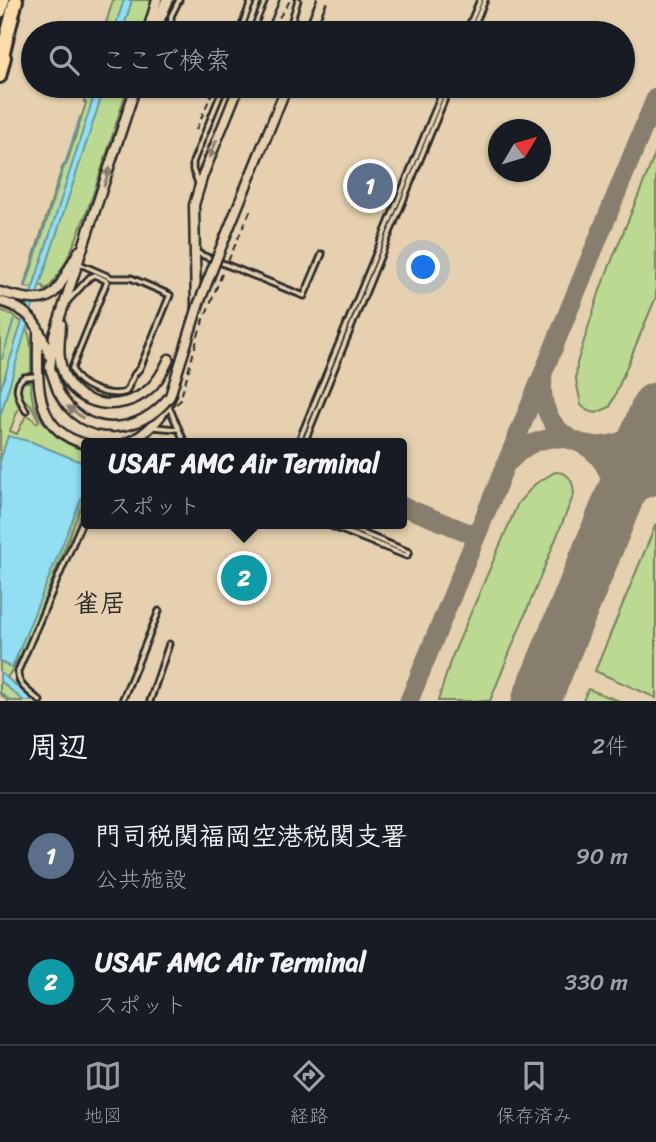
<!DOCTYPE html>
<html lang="ja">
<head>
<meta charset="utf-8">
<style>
  :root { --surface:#171b24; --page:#242831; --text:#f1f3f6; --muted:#9ea1a6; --line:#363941; --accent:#98999b }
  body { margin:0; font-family:Sriracha,"Klee One",sans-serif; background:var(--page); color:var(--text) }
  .compass { position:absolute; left:488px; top:119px; width:63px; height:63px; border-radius:50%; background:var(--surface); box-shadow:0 2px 5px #0004; rotate:52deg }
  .you { position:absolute; left:424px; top:268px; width:24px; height:24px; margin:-18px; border:5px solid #fff; border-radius:50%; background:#1a73e8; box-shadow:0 0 0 10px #1a73e833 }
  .badge { display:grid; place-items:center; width:46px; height:46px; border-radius:50%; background:var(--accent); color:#fff; font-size:23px; font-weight:700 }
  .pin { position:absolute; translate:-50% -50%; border:4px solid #fff; box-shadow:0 2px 7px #0006 }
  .popup { position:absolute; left:81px; top:438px; width:326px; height:91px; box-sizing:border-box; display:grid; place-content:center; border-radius:7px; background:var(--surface); filter:drop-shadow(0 2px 5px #0005); font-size:23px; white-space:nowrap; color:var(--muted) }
  .popup b { font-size:26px; color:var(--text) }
  .popup::after { content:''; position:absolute; left:50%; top:100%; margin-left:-14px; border:14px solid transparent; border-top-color:var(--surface) }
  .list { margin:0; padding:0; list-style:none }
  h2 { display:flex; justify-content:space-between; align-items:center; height:91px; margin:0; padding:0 28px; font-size:30px }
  h2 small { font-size:23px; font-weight:400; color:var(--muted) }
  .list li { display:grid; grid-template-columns:46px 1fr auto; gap:21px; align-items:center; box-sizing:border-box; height:126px; padding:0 28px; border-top:2px solid var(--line) }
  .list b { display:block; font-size:26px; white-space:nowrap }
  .list p { margin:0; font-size:23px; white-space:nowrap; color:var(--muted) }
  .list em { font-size:23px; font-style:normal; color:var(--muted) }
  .icon { flex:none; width:38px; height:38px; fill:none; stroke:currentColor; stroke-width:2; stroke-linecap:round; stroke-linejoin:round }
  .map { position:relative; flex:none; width:656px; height:701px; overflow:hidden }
  .search { position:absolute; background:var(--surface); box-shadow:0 2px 5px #0004; left:21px; right:21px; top:21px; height:77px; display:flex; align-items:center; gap:18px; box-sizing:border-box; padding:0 24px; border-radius:38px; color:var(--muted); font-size:26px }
  .sheet { height:343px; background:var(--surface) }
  nav { display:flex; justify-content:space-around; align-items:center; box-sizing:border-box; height:98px; border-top:2px solid var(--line); background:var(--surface); font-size:19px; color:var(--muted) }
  nav a { display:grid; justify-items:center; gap:4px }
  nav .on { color:var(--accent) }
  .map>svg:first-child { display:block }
  .green { fill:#bcd991; stroke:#74825e; stroke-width:2 }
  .water { fill:#92dff2; stroke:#6997a2; stroke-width:2 }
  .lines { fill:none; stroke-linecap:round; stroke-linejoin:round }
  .stream { stroke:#6997a2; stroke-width:2 }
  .taxiway { stroke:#887e6d; stroke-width:19 }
  .runway { stroke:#887e6d; stroke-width:49 }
  .service-casing { stroke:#2b2b2b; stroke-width:9 }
  .tertiary-casing { stroke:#2b2b2b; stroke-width:13 }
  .trunk-casing { stroke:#2b2b2b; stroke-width:16 }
  .motorway-casing { stroke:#2b2b2b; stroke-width:18 }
  .path { stroke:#2b2b2b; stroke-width:2; stroke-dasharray:7 5; stroke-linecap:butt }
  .service { stroke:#e5d1af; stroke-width:3.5 }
  .tertiary { stroke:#e5d1af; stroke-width:8 }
  .trunk { stroke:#faddab; stroke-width:10 }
  .motorway { stroke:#faddab; stroke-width:12 }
  .tertiary-bridge-casing { stroke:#2b2b2b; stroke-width:13; stroke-linecap:butt }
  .tertiary-bridge { stroke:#e5d1af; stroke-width:8 }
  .oneway { fill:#887e6d }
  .labels { text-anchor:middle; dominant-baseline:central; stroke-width:5; stroke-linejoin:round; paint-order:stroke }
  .quarter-label { font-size:26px; font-weight:bold; fill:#2b2b2b; stroke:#e5d1af }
</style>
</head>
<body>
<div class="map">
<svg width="656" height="701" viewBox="0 0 656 701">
  <rect width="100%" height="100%" fill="#e5d1af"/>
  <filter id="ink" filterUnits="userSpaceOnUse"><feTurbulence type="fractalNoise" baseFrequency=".0143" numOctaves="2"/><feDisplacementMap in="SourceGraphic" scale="14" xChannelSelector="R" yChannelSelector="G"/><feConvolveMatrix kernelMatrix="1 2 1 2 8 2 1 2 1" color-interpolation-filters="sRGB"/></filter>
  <g filter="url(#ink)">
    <path class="green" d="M113,0H153L142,33H103Z
      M88,86H128C116,123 73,274 45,290L43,286L35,288L24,287L63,165H66L86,103L84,102Z
      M656,152V297L610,407L596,413L588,411L581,405L576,380L577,363L601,287Z
      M0,310C35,321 31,342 31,373C9,378 12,390 19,407L10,431L17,434L26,415L31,417L36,423L39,421L31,405L23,399L20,392L22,383L31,381C29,415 55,442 86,451V494L25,648L7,678L35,701H8L0,694Z
      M555,472C569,472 573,480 574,494L490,701H438L451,659L518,503L535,484Z
      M656,524V698L595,671Z
      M588,689L619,701H583Z"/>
    <path class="water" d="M124,0H132L122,33H113Z
      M97,86H105L32,309L0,417V391Z
      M8,436L32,442L86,464V487L12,668L0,661V461Z
      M0,672L34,701H24L0,681Z"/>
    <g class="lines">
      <path class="stream" d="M26,286L80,117
        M2,359L14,319
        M0,692L11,701"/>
      <path class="taxiway" d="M543,379C535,447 618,471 654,413
        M653,414L652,435L656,451
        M592,448L656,474
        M510,461C554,411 625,449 612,514
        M402,506L469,533L475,532L480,527
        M612,514L636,492L656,485
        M409,701L656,97"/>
      <path class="runway" d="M536,701L656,407"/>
      <g class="service-casing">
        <path id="service" d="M179,0L171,16V25L182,30
          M298,0L292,20L295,24L309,29
          M160,25L171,0
          M239,33L252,0
          M245,33L259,0
          M466,33L480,0
          M471,33L485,0
          M199,185L193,170V162L224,86
          M197,253L304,296L322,254
          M67,302L90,277L95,275L107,281L72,368C76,386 109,398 126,392L134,375L140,368L170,295L131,278H112L80,264
          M169,407L185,443
          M26,411C20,400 11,387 24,377L38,376
          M153,427L177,429
          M298,443L445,86
          M304,443L450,86
          M326,524L407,556
          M340,524L409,552L407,555
          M40,701C30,692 17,686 18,671L86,513
          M122,701L159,611
          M150,701L169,644"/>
      </g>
      <g class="tertiary-casing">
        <path id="tertiary" d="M147,33L157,0
          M154,33L166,0
          M260,33L274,0
          M220,250L287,86
          M0,292C59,310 53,294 79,251
          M0,301C32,310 38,325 49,355
          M196,307L194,205L203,175L239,86
          M61,324C60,341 57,356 63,372C76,408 121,413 148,390C158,382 164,370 169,359
          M38,328C39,374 29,430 86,444
          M58,391L50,368L54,335L136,86
          M126,443C147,435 165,415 172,394"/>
      </g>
      <g class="trunk-casing">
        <path id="trunk" d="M0,77L5,57"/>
      </g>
      <g class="motorway-casing">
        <path id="motorway" d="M0,11L3,0
          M0,64L16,0"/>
      </g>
      <path class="path" d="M271,23L275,24C279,16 285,11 290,0
        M276,25L284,28L282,33
        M196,130L215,86
        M228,261L252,207
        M176,404L180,401L200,329L224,269"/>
      <use href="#service" class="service"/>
      <use href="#tertiary" class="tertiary"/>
      <use href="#trunk" class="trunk"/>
      <use href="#motorway" class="motorway"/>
      <g class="tertiary-bridge-casing">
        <path id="tertiary-bridge" d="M308,33L322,0
          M58,391C82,440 140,436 170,396L199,303L220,250"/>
      </g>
      <use href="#tertiary-bridge" class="tertiary-bridge"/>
    </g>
    <defs><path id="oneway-solid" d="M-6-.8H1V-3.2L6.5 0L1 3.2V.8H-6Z" transform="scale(1.75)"/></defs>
    <g class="oneway">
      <use href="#oneway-solid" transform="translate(213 149) rotate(112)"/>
      <use href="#oneway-solid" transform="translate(107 177) rotate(-72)"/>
      <use href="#oneway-solid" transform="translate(75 412) rotate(-143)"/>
    </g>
  </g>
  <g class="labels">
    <g class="quarter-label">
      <text x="100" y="603">雀居</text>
    </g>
  </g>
</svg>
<svg class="compass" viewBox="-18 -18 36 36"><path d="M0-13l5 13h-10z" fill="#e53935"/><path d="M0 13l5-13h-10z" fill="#9ea1a6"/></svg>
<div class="you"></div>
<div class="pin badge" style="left:370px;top:186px;background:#5c6f8a">1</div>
<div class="pin badge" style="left:244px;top:578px;background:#0f9aa8">2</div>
<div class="popup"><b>USAF AMC Air Terminal</b>スポット</div>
<div class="search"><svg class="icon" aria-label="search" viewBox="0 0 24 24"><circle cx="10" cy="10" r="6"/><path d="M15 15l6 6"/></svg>ここで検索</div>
</div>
<section class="sheet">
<h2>周辺<small>2件</small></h2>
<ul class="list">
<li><span class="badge" style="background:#5c6f8a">1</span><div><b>門司税関福岡空港税関支署</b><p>公共施設</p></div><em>90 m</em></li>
<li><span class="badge" style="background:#0f9aa8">2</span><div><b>USAF AMC Air Terminal</b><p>スポット</p></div><em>330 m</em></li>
</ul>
</section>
<nav>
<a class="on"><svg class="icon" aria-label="map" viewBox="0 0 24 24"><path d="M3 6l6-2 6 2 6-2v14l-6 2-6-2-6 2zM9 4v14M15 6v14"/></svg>地図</a>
<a><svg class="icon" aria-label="directions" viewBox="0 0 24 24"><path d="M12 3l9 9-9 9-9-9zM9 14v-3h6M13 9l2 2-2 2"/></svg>経路</a>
<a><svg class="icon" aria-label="saved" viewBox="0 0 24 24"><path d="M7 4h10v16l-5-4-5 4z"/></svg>保存済み</a>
</nav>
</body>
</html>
